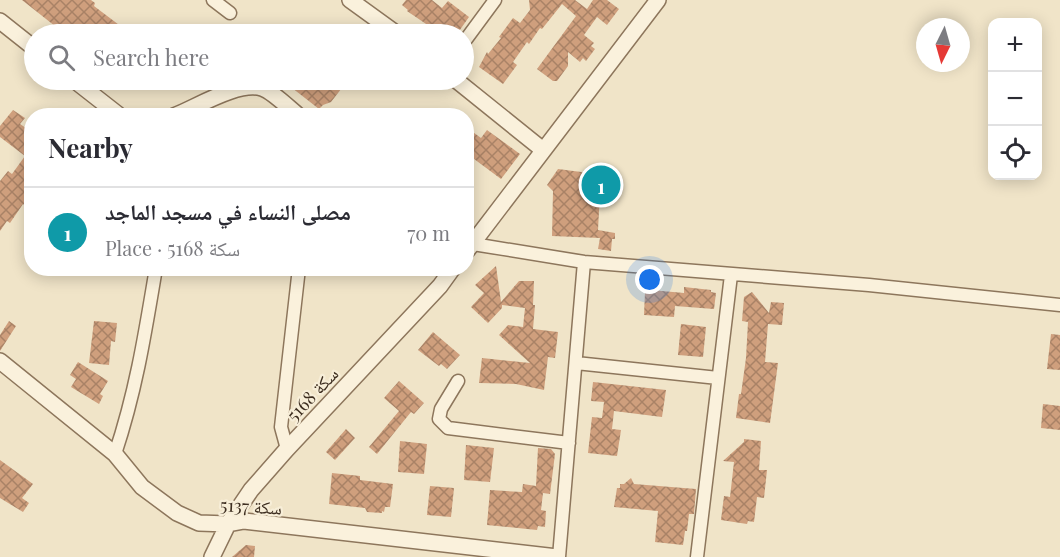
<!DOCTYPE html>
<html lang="en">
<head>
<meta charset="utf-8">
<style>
  :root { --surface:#fff; --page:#f7f7f7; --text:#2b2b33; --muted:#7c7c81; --line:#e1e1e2; --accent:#d93025 }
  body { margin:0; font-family:"Playfair Display","Noto Naskh Arabic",serif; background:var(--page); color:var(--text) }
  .controls { position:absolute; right:18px; top:18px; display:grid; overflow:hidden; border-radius:12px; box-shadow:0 3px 15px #0003 }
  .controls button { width:54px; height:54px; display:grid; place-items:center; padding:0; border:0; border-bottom:2px solid var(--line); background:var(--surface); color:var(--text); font:30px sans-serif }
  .compass { position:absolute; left:916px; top:18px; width:54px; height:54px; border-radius:50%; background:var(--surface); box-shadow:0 3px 15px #0003; rotate:185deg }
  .you { position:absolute; left:650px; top:280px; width:21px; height:21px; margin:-15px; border:4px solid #fff; border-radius:50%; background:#1a73e8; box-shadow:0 0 0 9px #1a73e833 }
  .badge { display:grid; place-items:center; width:39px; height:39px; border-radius:50%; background:var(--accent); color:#fff; font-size:20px; font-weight:700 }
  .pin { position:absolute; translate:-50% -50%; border:3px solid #fff; box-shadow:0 2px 6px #0006 }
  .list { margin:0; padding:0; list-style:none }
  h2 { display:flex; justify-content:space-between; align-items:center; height:78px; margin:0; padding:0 24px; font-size:26px }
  h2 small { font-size:20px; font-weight:400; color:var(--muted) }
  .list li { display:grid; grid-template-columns:39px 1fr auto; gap:18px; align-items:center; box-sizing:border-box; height:90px; padding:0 24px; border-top:2px solid var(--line) }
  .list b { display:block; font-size:22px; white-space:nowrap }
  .list p { margin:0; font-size:20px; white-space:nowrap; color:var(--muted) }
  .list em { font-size:20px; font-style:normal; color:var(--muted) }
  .icon { flex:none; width:33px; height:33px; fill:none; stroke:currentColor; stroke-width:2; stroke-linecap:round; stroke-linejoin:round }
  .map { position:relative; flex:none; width:1060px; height:557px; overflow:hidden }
  .search { position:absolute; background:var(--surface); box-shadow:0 3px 15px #0003; left:24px; top:24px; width:450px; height:66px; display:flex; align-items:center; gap:15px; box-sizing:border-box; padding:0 21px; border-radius:33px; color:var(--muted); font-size:22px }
  .panel { position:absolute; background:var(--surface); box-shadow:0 3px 15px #0003; left:24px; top:108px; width:450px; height:168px; border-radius:24px }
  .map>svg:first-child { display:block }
  .building { fill:url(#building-cross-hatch) }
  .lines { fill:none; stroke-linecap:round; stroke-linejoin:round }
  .minor-casing { stroke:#8d765c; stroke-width:15 }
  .tertiary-casing { stroke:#8d765c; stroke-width:18 }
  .minor { stroke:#faf1dc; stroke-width:12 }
  .tertiary { stroke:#faf1dc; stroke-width:15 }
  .labels { text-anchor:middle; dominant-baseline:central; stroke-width:4.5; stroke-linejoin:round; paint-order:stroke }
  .street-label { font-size:18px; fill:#3d2e20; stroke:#f7eed8 }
</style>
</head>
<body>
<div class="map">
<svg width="1060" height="557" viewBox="0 0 1060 557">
  <defs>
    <pattern id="building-cross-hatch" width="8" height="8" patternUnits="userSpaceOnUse" patternTransform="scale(1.5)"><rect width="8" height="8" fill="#cf9f7d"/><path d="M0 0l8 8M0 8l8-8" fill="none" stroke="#a98266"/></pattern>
  </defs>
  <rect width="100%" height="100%" fill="#f0e4c8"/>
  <path class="building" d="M22,0H91L95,3L94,6L131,34H92L79,24L71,34H65Z
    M406,0H432L442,8L448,1L469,17L457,34H431L429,32V26L407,11L408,10L402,5Z
    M529,0H575L587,9L593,0H607L619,9L607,25L597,17L584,35L594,43L591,46L595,49L586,61L583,58L580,62L568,52V66L557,81H553L537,69L576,16L562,4L542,29L540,28L529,44L527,42L513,62L517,65L503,84L479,67L487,52L488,54L501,38L499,37L513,18L520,23L530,10Z
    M282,80H348L331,102L323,105L319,109Z
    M13,110L25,118L20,124L32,132V169L24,180L32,186V211L23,204L10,223L7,221L0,231V181L8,171L12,174L25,156L0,137V126Z
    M466,127L481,138L487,130L520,154L501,179L466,153Z
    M558,169L620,177L618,195L600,192L598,230L615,233V239H612L611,251L598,249L600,238L552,236L553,191L547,185Z
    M496,266L501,302L519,281H534L533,305H535L533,329L558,332L555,358L548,357L544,390L516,384L479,383L482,358L530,363L499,335L508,325L523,327L525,308L502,305V308L488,323L471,307L484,293L475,285Z
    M684,287L711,290V292L716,293L714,309L675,306L674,317L644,315L645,292H651V290L684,293Z
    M752,292L769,313L771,302L784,303L782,325L768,324L765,362L778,363L770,423L736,418L739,394H741L746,358L748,322L742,321L744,297Z
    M9,321L16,326L0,351V335Z
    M94,321L117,323L115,342L111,341L109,365L89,363Z
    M681,324L706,327L703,357L678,355Z
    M433,332L460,355L447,369L441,364L439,366L418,350Z
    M1051,334L1060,335V370L1047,369Z
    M78,362L108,381L100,394L103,396L99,404L71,387L76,379L70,375Z
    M399,381L424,403L414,414L411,412L377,454L369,447L399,411L384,398Z
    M593,382L666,390L662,417L614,411L612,429L621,430L617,456L588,453L592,417L602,418L604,402L591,401Z
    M1043,404L1060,406V430L1041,428Z
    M346,429L355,438L335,460L326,452Z
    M744,439L761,441L759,470H767L764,498L757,497L754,522L748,521L747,524L721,520L724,496L730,497L734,462L723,461L744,442Z
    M400,441L427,444L424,474L398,472Z
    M466,445L494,448L490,482L464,480Z
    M538,448L551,449L555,454L550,494L543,493L541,510L546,511L545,527L538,526L537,530L487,525L490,490L522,492L523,484L536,486Z
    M0,460L33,484L22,498L29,503L23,512L0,498Z
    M332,473L360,476V480L393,484L390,507H385L384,512L382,511V513L367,512L365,508L329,504Z
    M631,478L634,484L696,489L694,514H689L687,531H685L683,545L655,542L658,511L614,507L617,488H620V484H624Z
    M430,486L454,488L451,517L427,515Z
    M246,545L255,546L254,557H232Z"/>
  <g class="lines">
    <g class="minor-casing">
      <path id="minor" d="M213,0L230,13
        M464,42L495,0
        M473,244L584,262L869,285L1060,305
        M576,363L718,378
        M458,381L441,409L439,419L448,428L569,443
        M287,449L281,427L299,268
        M115,454C136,391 145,334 156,268
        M559,557L584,262
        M697,557L731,275"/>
    </g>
    <g class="tertiary-casing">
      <path id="tertiary" d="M350,0L397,34
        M0,21L34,48
        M74,80L120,116
        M456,80L543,150
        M174,116C197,107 238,81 262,88C272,91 289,108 299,116
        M466,252L658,0
        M0,361L115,454L142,487L177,513L199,523L228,524L244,521L557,557
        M212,557L228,524L251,490L287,449L440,286L453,268"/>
    </g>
    <use href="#minor" class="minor"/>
    <use href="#tertiary" class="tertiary"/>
  </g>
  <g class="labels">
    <g class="street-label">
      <text transform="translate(312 394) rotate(-47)">سكة 5168</text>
      <text transform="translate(251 506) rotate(3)">سكة 5137</text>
    </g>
  </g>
</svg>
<div class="controls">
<button>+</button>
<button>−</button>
<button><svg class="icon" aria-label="locate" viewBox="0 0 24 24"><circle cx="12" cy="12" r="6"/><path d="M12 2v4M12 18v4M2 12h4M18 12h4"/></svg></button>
</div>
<svg class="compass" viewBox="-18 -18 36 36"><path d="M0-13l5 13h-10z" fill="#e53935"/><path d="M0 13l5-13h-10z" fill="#7c7c81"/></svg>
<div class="you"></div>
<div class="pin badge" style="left:601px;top:185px;background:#0f9aa8">1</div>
<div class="search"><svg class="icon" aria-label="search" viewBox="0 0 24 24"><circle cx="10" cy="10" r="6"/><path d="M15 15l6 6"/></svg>Search here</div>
<section class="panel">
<h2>Nearby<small></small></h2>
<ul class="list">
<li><span class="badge" style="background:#0f9aa8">1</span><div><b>مصلى النساء في مسجد الماجد</b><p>Place · سكة 5168</p></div><em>70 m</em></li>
</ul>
</section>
</div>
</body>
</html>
